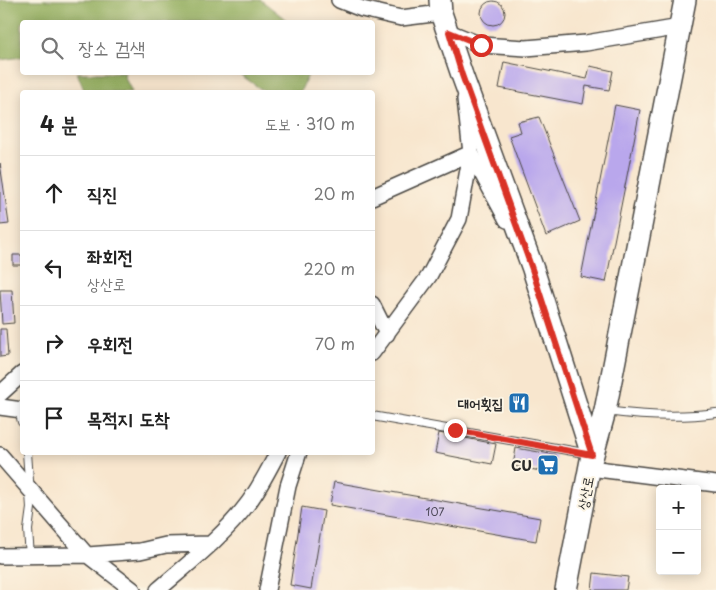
<!DOCTYPE html>
<html lang="ko">
<head>
<meta charset="utf-8">
<style>
  :root { --surface:#fff; --page:#f6f6f6; --text:#222; --muted:#767676; --line:#e0e0e0 }
  body { margin:0; font-family:"Playpen Sans","Poor Story",sans-serif; background:var(--page); color:var(--text) }
  .controls { position:absolute; right:15px; bottom:15px; display:grid; overflow:hidden; border-radius:5px; box-shadow:0 2px 12px #0003 }
  .controls button { width:45px; height:45px; display:grid; place-items:center; padding:0; border:0; border-bottom:1px solid var(--line); background:var(--surface); color:var(--text); font:25px sans-serif }
  .stop { position:absolute; width:15px; height:15px; margin:-11px; border:4px solid #d93025; border-radius:50%; background:#fff }
  .stop.end { background:#d93025; border-color:#fff; box-shadow:0 1px 5px #0008 }
  .list { margin:0; padding:0; list-style:none }
  h2 { display:flex; justify-content:space-between; align-items:center; height:65px; margin:0; padding:0 20px; font-size:21px }
  h2 small { font-size:16px; font-weight:400; color:var(--muted) }
  .list li { display:grid; grid-template-columns:32px 1fr auto; gap:15px; align-items:center; box-sizing:border-box; height:75px; padding:0 20px; border-top:1px solid var(--line) }
  .list b { display:block; font-size:19px; white-space:nowrap }
  .list p { margin:0; font-size:16px; white-space:nowrap; color:var(--muted) }
  .list em { font-size:16px; font-style:normal; color:var(--muted) }
  .icon { flex:none; width:28px; height:28px; fill:none; stroke:currentColor; stroke-width:2; stroke-linecap:round; stroke-linejoin:round }
  .map { position:relative; flex:none; width:716px; height:590px; overflow:hidden }
  .search { position:absolute; background:var(--surface); box-shadow:0 2px 12px #0003; left:20px; top:20px; width:355px; height:55px; display:flex; align-items:center; gap:12px; box-sizing:border-box; padding:0 18px; border-radius:5px; color:var(--muted); font-size:19px }
  .panel { position:absolute; background:var(--surface); box-shadow:0 2px 12px #0003; left:20px; top:90px; width:355px; height:365px; border-radius:5px }
  .map>svg:first-child { display:block }
  .forest { fill:#94af61; stroke:#606d46 }
  .building { fill:#b9a7ec }
  .lines { fill:none; stroke-linecap:round; stroke-linejoin:round }
  .lane-casing { stroke:#4a4743; stroke-width:10 }
  .street-casing { stroke:#4a4743; stroke-width:18 }
  .secondary-casing { stroke:#4a4743; stroke-width:24 }
  .lane { stroke:#fff; stroke-width:8 }
  .street { stroke:#fff; stroke-width:15 }
  .secondary { stroke:#fff; stroke-width:21 }
  .route { stroke:#d93025; stroke-width:6 }
  .labels { text-anchor:middle; dominant-baseline:central; stroke-width:4; stroke-linejoin:round; paint-order:stroke }
  .number-label { font-size:11px; fill:#4e4a5b }
  .poi-label { font-size:14px; font-weight:bold; fill:#2b2b2b; stroke:#fcf5e5; text-anchor:end }
  .street-label { font-size:14px; fill:#2b2b2b; stroke:#fcf5e5 }
</style>
</head>
<body>
<div class="map">
<svg width="716" height="590" viewBox="0 0 716 590">
  <rect width="100%" height="100%" fill="#fcf5e5"/>
  <filter id="ink" filterUnits="userSpaceOnUse"><feTurbulence type="fractalNoise" baseFrequency=".02" numOctaves="2"/><feDisplacementMap in="SourceGraphic" scale="10" xChannelSelector="R" yChannelSelector="G"/><feConvolveMatrix kernelMatrix="1 2 1 2 8 2 1 2 1" color-interpolation-filters="sRGB"/></filter>
  <filter id="wash" filterUnits="userSpaceOnUse"><feTurbulence type="fractalNoise" baseFrequency=".0096" numOctaves="4" result="noise"/><feDisplacementMap in="SourceGraphic" scale="20" xChannelSelector="R" yChannelSelector="G"/><feGaussianBlur stdDeviation="1.12" result="paint"/><feColorMatrix in="noise" values="0 0 0 0 0 0 0 0 0 0 0 0 0 0 0 0 0 1.4 0 .05"/><feComposite in="paint" operator="in"/></filter>
  <g filter="url(#wash)">
    <rect width="100%" height="100%" fill="#f8e6ce"/>
    <path class="forest" d="M0,0H261L289,22H22V57L0,60Z
      M77,73H125L124,76L132,92H85Z
      M238,73H309L300,92H265Z"/>
    <g id="blocks">
      <path class="building" d="M481 13a12 12 0 1 1 24 0a12 12 0 1 1-24 0Z
        M504,62L587,79L590,66L613,71L609,90L586,86L583,104L499,88Z
        M615,105L640,110L606,282L581,277Z
        M539,117L580,221L546,236L509,136L521,132L518,122Z
        M0,163L9,224L0,225Z
        M13,255H22V265H13Z
        M0,290H12L14,323L2,324Z
        M0,329H6L8,356L0,357Z
        M439,433L496,444L492,464L435,453Z
        M516,448L556,455L552,473L513,466Z
        M334,482L540,518L536,541L330,505Z
        M302,507L324,511L311,589L290,585Z
        M594,573L628,577L626,590H592Z"/>
    </g>
  </g>
  <g filter="url(#ink)">
    <use href="#blocks" fill-opacity="0" stroke="#4a4743" stroke-width="1"/>
    <g class="lines">
      <g class="lane-casing">
        <path id="lane" d="M19,410L22,422
          M606,411C643,416 680,418 716,413
          M372,416L590,454
          M27,452L31,508L28,530L30,556"/>
      </g>
      <g class="street-casing">
        <path id="street" d="M339,0L362,9L401,18L441,13
          M449,32L481,45L526,48L586,43L680,27
          M471,153L507,220
          M372,197L471,153L465,99
          M372,304L387,334
          M372,353L429,276L459,219L471,153
          M0,394L22,374
          M0,407L22,410
          M0,455L85,553L133,590
          M590,468L716,484
          M0,556L88,555L140,551L166,545L211,544
          M158,590C189,563 224,536 249,502C260,487 269,469 278,452
          M267,590L288,486L299,452"/>
      </g>
      <g class="secondary-casing">
        <path id="secondary" d="M440,0L441,13L462,75L533,269L592,455L566,590
          M592,458L605,411L685,0"/>
      </g>
      <use href="#lane" class="lane"/>
      <use href="#street" class="street"/>
      <use href="#secondary" class="secondary"/>
    </g>
  </g>
  <g class="lines" filter="url(#ink)">
    <path class="route" d="M455,430L592,455L532,269L462,75L449,32L481,45"/>
  </g>
  <defs>
    <g id="restaurant-square" transform="scale(1.125)"><rect x="-9" y="-9" width="18" height="18" rx="4" fill="#1f6fb2" stroke="#fcf5e5"/><path d="M-5-6h1v4h1v-4h1v4h1v-4h1v5L-1.5 .5V6h-2V.5L-5-1ZM5-6V6H3V1.5H1.5Q1.5-4 5-6Z" fill="#fff"/></g>
    <g id="supermarket-square" transform="scale(1.125)"><rect x="-9" y="-9" width="18" height="18" rx="4" fill="#1f6fb2" stroke="#fcf5e5"/><path d="M-6-5.5h2.5l.6 2H6L4.5 2H-2.5L-4.4-4H-6ZM-1.5 3.2a1.3 1.3 0 1 0 .1 0ZM3 3.2a1.3 1.3 0 1 0 .1 0Z" fill="#fff"/></g>
  </defs>
  <g fill-rule="evenodd">
    <use href="#restaurant-square" x="519" y="403"/>
    <use href="#supermarket-square" x="548" y="465"/>
  </g>
  <g class="labels">
    <g class="number-label">
      <text x="435" y="511">107</text>
    </g>
    <g class="poi-label">
      <text x="503" y="403">대어횟집</text>
      <text x="532" y="465">CU</text>
    </g>
    <g class="street-label">
      <text transform="translate(585 493) rotate(-79)">상산로</text>
    </g>
  </g>
</svg>
<div class="controls">
<button>+</button>
<button>−</button>
</div>
<div class="stop" style="left:481px;top:45px"></div>
<div class="stop end" style="left:455px;top:430px"></div>
<div class="search"><svg class="icon" aria-label="search" viewBox="0 0 24 24"><circle cx="10" cy="10" r="6"/><path d="M15 15l6 6"/></svg>장소 검색</div>
<section class="panel">
<h2>4 분<small>도보 · 310 m</small></h2>
<ul class="list">
<li><svg class="icon" aria-label="ahead" viewBox="0 0 24 24"><path d="M12 20V5M6 11l6-6 6 6"/></svg><div><b>직진</b></div><em>20 m</em></li>
<li><svg class="icon" aria-label="left" viewBox="0 0 24 24"><path d="M17 20v-9H6M10 6l-5 5 5 5"/></svg><div><b>좌회전</b><p>상산로</p></div><em>220 m</em></li>
<li><svg class="icon" aria-label="right" viewBox="0 0 24 24"><path d="M7 20v-9h11M14 6l5 5-5 5"/></svg><div><b>우회전</b></div><em>70 m</em></li>
<li><svg class="icon" aria-label="arrive" viewBox="0 0 24 24"><path d="M6 21V4h12l-3 4 3 4H6"/></svg><div><b>목적지 도착</b></div></li>
</ul>
</section>
</div>
</body>
</html>
